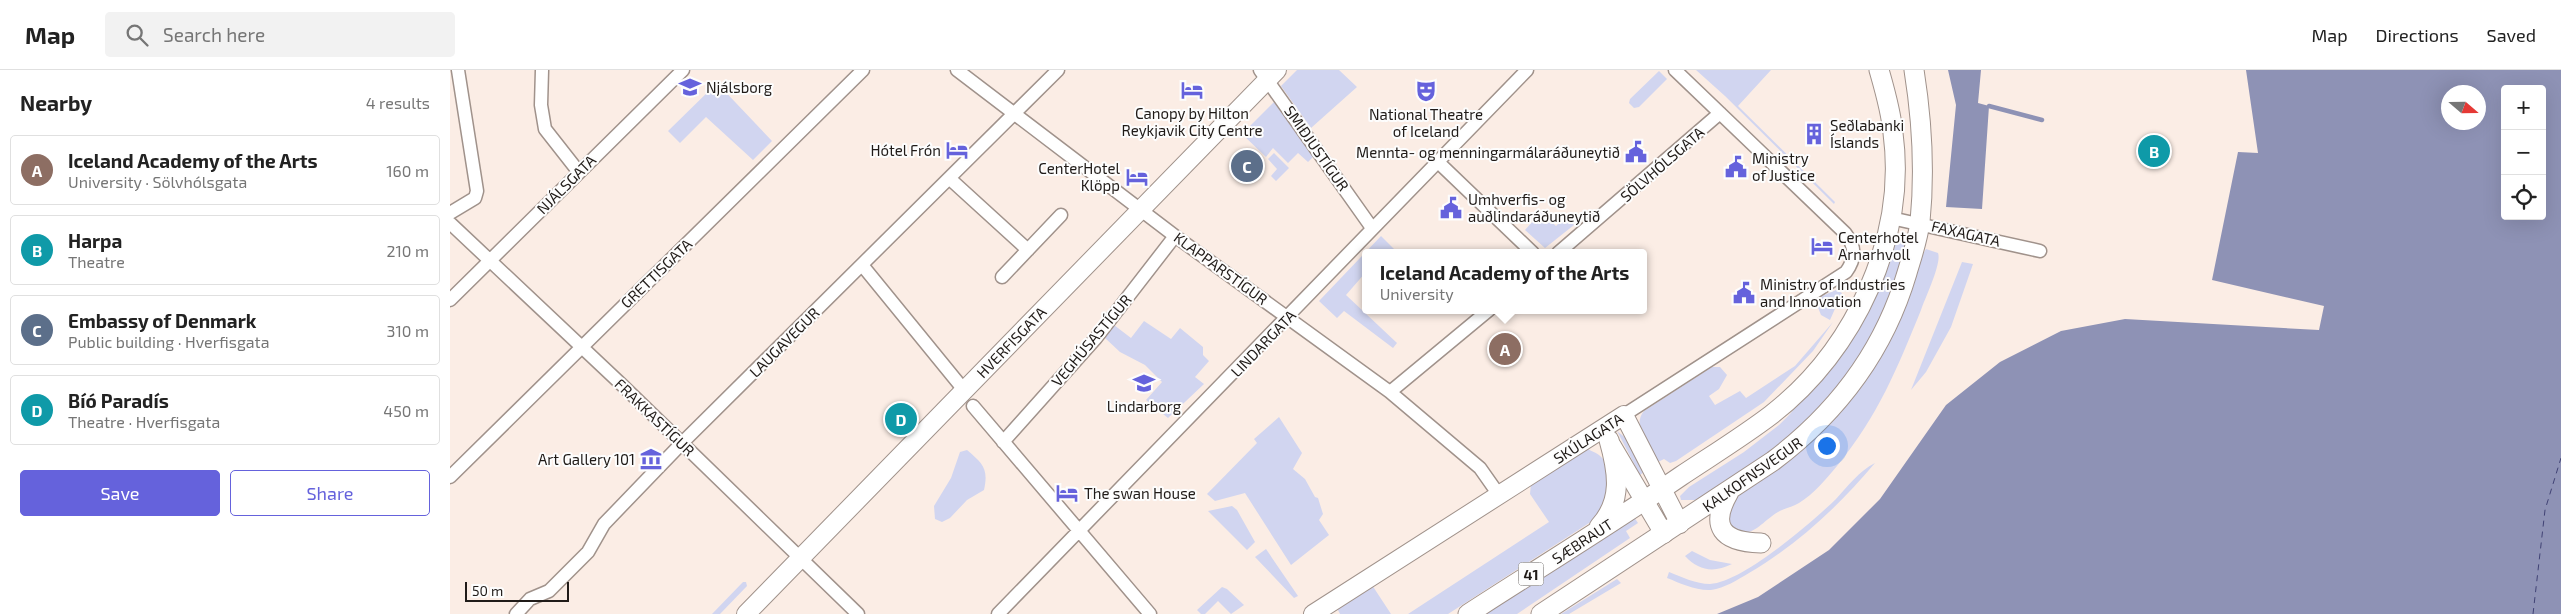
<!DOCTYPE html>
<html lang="en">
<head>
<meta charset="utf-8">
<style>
  :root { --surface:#fff; --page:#f2f2f2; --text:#222; --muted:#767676; --line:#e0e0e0; --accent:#6562dc }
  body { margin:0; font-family:"Exo 2",sans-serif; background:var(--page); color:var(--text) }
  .controls { position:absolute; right:15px; top:15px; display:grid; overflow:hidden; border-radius:5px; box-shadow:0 5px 20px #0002 }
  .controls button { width:45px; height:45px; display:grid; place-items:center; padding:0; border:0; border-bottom:1px solid var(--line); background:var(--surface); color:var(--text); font:25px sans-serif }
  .compass { position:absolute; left:1991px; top:15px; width:45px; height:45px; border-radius:50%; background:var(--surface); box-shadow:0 5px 20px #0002; rotate:110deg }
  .scale { position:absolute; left:15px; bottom:12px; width:104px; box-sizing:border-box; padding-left:5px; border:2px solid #201b18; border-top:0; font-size:14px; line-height:18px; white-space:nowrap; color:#201b18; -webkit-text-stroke:4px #fdfdfd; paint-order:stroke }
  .you { position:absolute; left:1376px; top:375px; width:18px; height:18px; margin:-12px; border:4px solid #fff; border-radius:50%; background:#1a73e8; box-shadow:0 0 0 8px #1a73e833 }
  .badge { display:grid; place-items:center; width:32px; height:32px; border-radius:50%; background:var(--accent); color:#fff; font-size:16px; font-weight:700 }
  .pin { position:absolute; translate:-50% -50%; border:2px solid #fff; box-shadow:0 1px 5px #0006 }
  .popup { position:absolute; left:912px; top:179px; width:285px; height:65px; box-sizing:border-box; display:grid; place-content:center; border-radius:5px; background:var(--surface); filter:drop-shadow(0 1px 4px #0005); font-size:16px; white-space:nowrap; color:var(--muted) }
  .popup b { font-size:19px; color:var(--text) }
  .popup::after { content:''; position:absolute; left:50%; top:100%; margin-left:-10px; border:10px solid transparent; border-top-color:var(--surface) }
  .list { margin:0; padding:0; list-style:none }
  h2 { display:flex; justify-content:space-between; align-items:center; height:65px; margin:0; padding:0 20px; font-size:21px }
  h2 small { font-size:16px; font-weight:400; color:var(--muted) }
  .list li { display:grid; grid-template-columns:32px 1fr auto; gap:15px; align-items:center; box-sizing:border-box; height:70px; margin:0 10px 10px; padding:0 10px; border:1px solid var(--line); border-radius:5px }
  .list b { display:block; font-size:19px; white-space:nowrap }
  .list p { margin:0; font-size:16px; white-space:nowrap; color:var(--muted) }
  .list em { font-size:16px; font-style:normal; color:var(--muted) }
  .actions { display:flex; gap:10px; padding:15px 20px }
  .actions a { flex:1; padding:11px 0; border:1px solid var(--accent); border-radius:5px; text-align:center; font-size:18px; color:var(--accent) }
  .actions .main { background:var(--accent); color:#fff }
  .icon { flex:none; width:28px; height:28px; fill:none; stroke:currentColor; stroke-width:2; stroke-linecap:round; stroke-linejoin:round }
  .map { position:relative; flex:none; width:2111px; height:544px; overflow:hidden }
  header { display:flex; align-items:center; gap:30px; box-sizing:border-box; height:70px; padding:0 25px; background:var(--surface); border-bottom:1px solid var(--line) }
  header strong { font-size:24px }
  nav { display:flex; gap:28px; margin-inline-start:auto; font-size:18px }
  .search { width:350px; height:45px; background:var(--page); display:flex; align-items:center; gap:12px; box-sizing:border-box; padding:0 18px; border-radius:5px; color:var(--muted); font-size:19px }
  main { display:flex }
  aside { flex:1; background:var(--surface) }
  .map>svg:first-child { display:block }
  .green { fill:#d1d5f0 }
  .water { fill:#8e92b5; fill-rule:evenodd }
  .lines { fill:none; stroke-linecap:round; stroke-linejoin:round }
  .stream { stroke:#8e92b5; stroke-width:4.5 }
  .ferry { stroke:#404274; stroke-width:1; stroke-dasharray:6 5; stroke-linecap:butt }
  .street-casing { stroke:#a0928b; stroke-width:15 }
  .secondary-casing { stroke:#a0928b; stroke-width:20 }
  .primary-casing { stroke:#a0928b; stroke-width:21 }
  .street { stroke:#fff; stroke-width:12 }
  .secondary { stroke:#fff; stroke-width:18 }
  .primary { stroke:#fff; stroke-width:19 }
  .labels { text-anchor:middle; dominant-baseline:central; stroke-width:4; stroke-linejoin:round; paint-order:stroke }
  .shield { fill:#fdfdfd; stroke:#625f5d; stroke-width:1 }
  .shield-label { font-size:14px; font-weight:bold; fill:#201b18 }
  .poi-label { font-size:15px; fill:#201b18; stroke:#fdfdfd; text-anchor:start }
  .street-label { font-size:15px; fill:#201b18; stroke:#fdfdfd }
</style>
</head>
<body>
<header>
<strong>Map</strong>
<div class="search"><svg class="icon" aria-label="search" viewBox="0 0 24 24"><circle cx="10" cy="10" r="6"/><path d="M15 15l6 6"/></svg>Search here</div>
<nav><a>Map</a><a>Directions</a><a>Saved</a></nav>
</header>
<main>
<aside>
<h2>Nearby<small>4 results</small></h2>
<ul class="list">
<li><span class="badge" style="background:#8d6e63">A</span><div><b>Iceland Academy of the Arts</b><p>University · Sölvhólsgata</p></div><em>160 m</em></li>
<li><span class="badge" style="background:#0f9aa8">B</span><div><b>Harpa</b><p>Theatre</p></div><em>210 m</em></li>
<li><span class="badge" style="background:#5c6f8a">C</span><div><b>Embassy of Denmark</b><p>Public building · Hverfisgata</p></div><em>310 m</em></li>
<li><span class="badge" style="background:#0f9aa8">D</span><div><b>Bíó Paradís</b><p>Theatre · Hverfisgata</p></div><em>450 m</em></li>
</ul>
<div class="actions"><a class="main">Save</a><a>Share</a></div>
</aside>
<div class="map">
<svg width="2111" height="544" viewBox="0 0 2111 544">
  <rect width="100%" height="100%" fill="#fbede5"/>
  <path class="green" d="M847,0H889L907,17L861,58L831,16Z
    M1246,0H1321L1288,36L1385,132L1384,134L1275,26Z
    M1209,1L1217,9L1189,37L1184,38L1179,33L1180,29Z
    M267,13L322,71L303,90L256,47L230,73L218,61Z
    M824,32L863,87L858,92L848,83L838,93L823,78L816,87L792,64Z
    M824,83L839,98L826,111L821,106L827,99L818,89Z
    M1091,142L1106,156L1116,146L1124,155L1095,178L1075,160Z
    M1455,164L1458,166C1441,244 1403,316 1341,369C1315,390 1284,408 1256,426L1245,430H1231L1230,426L1239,417L1294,382L1329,355L1340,344L1385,289L1440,180Z
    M931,166L948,183H916V202L896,225L947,273L943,278L894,241L887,248L869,231Z
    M1476,179L1488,183C1492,193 1475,228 1471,240C1447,299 1428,346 1387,396C1376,409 1364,424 1349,433C1343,437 1335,438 1328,442C1310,453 1306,466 1282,463L1275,440L1287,426L1357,374Z
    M1512,192L1523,194L1501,257L1476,302L1461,320Z
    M1386,220L1392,223L1380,250L1371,245L1367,235L1372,226Z
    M694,251L721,269L730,258L753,277V285L759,291L745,307L754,314L718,348L696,330L712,312L695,295L670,282L655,268L664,255L681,268Z
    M1383,252L1363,281L1314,332L1226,391L1220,393L1214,389L1208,392C1200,378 1181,356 1194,341L1262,297H1270L1277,305L1269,319L1259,326L1265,335L1290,321L1296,328L1345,296Z
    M829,347L852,383L843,399L855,409L865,427L868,428L873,444L869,450L879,465L841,495L795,423L765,431L757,424L807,373L804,369Z
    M1167,361L1177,369L1194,402L1190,405Z
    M1136,376C1140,382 1144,381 1149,385C1167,399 1155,428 1150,446L998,544H958L1099,452L1080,424L1081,414Z
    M517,380C532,393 539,398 534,420L517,430L500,448L492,452L485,449L484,436L501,408L510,382Z
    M1425,393C1388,437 1348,474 1299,503C1287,510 1275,518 1261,520C1246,521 1230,513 1217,508L1219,502C1232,507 1246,514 1260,514C1293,512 1361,453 1386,429C1398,416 1409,401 1425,393Z
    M782,436L787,440L805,472L797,480L758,441Z
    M1184,447L1188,453L1176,461L1180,468L1067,544H1031Z
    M816,479L848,526L844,528L805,487Z
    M1242,481L1260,490L1282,494C1264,503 1249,501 1235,486Z
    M1167,509L1171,513L1119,544H1111Z
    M293,512H296L297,516L270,544H262Z
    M922,515L941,544H890L887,538Z
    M772,517L777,519L794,535L781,544L768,531L755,544H751L747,540Z"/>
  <path class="water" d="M1498,0H1531L1528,33L1539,36L1532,139L1496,137L1506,35Z
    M1796,0H2111V544H1267L1308,527L1379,480L1430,429L1496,335L1550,292L1611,261L1675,249L1869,260L1874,236L1762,210L1788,82L1808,83ZM2055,19H2092V146H2055ZM2029,22V52H1999V22Z"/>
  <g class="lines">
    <path class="stream" d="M1539,36L1592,50"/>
    <path class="ferry" d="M2083,544L2095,440L2111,388"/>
    <g class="street-casing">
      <path id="street" d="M92,0L91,35L95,59L128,101
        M507,0L725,166L940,322L1030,398L1049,425
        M810,0L922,158
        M987,91L1083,183
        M499,108L578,180
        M0,143L25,128L27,121L8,0
        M1441,148L1590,181
        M0,153L171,314L408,544
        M1108,183L1270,43
        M412,195L514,320
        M552,207L611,145
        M0,230L233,0
        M940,322L1039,240
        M523,336L700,544
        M1174,345L1396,202C1406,188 1406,177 1395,163L1225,0
        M553,372L646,268L725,166
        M0,407L413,0
        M66,544L80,529L99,521L138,482L154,454L232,373L608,0
        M548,544L1077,0"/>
    </g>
    <g class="secondary-casing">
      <path id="secondary" d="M1162,376L1214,464
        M296,544L827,0
        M863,544L1174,345L1230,454"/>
    </g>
    <g class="primary-casing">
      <path id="primary" d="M1279,422C1259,457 1272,472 1311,473
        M1149,457C1173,431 1168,402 1159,370
        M1018,544C1089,498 1161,454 1231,406C1261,386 1292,367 1321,345C1405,280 1457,168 1443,63C1441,41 1435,21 1429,0
        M1091,544L1323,391C1388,342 1434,281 1457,203C1462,186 1468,169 1470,152C1475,101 1472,50 1464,0"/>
    </g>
    <use href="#street" class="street"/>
    <use href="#secondary" class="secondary"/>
    <use href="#primary" class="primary"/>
  </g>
  <defs>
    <g id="school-bare" transform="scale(1.725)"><path d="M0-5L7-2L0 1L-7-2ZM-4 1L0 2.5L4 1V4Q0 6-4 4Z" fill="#6562dc" stroke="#fdfdfd" stroke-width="2.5" paint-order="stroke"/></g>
    <g id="hotel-bare" transform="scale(1.725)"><path d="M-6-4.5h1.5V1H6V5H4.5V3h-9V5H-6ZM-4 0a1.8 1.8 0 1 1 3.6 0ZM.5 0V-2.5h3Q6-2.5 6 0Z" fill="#6562dc" stroke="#fdfdfd" stroke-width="2.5" paint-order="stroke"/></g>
    <g id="theatre-bare" transform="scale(1.725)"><path d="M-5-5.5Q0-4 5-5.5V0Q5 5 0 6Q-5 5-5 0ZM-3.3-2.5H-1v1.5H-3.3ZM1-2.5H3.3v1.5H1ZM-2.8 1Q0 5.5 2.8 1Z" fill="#6562dc" stroke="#fdfdfd" stroke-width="2.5" paint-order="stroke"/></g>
    <g id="building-bare" transform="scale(1.725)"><path d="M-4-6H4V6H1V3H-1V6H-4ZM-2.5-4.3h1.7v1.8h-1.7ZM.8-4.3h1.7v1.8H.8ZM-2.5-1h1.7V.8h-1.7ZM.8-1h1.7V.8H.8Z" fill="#6562dc" stroke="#fdfdfd" stroke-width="2.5" paint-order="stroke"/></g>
    <g id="civic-bare" transform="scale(1.725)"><path d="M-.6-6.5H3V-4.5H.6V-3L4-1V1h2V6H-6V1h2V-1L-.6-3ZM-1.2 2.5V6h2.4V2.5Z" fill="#6562dc" stroke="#fdfdfd" stroke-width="2.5" paint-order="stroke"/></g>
    <g id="museum-bare" transform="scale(1.725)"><path d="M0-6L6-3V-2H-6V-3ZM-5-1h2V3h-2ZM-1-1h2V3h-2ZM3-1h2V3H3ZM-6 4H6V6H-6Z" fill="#6562dc" stroke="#fdfdfd" stroke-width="2.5" paint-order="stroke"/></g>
  </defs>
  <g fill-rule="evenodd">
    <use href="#school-bare" x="240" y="17"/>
    <use href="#hotel-bare" x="742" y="20"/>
    <use href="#theatre-bare" x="976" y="21"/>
    <use href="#building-bare" x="1364" y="64"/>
    <use href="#hotel-bare" x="507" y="80"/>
    <use href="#civic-bare" x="1186" y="82"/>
    <use href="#civic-bare" x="1286" y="97"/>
    <use href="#hotel-bare" x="687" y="107"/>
    <use href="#civic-bare" x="1001" y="138"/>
    <use href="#hotel-bare" x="1372" y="176"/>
    <use href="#civic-bare" x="1294" y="223"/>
    <use href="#school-bare" x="694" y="313"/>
    <use href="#museum-bare" x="201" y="389"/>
    <use href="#hotel-bare" x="617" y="423"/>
  </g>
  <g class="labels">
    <rect class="shield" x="1068.5" y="492.5" width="25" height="23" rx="4"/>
    <g class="shield-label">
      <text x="1081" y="504">41</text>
    </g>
    <g class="poi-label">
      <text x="256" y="17">Njálsborg</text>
      <text x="742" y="43" text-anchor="middle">Canopy by Hilton<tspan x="742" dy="17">Reykjavik City Centre</tspan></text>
      <text x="976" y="44" text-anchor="middle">National Theatre<tspan x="976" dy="17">of Iceland</tspan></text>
      <text x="1380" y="55">Seðlabanki<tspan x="1380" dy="17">Íslands</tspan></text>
      <text x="491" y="80" text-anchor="end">Hótel Frón</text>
      <text x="1170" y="82" text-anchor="end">Mennta- og menningarmálaráðuneytið</text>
      <text x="1302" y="88">Ministry<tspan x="1302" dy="17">of Justice</tspan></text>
      <text x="670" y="98" text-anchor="end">CenterHotel<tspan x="670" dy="17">Klöpp</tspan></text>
      <text x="1018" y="129">Umhverfis- og<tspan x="1018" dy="17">auðlindaráðuneytið</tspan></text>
      <text x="1388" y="167">Centerhotel<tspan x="1388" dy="17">Arnarhvoll</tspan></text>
      <text x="1310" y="214">Ministry of Industries<tspan x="1310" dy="17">and Innovation</tspan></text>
      <text x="694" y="336" text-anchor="middle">Lindarborg</text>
      <text x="185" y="389" text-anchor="end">Art Gallery 101</text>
      <text x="634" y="423">The swan House</text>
    </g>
    <g class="street-label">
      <text transform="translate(867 78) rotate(55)">SMIÐJUSTÍGUR</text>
      <text transform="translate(1212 94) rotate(-41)">SÖLVHÓLSGATA</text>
      <text transform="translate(116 114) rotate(-45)">NJÁLSGATA</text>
      <text transform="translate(1516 163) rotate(13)">FAXAGATA</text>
      <text transform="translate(771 198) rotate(36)">KLAPPARSTÍGUR</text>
      <text transform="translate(206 203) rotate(-44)">GRETTISGATA</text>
      <text transform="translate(641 270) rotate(-50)">VEGHÚSASTÍGUR</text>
      <text transform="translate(334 272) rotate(-45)">LAUGAVEGUR</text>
      <text transform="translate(561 272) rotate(-46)">HVERFISGATA</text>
      <text transform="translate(813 273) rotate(-46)">LINDARGATA</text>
      <text transform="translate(205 347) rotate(44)">FRAKKASTÍGUR</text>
      <text transform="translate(1138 368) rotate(-33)">SKÚLAGATA</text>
      <text transform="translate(1302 404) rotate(-35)">KALKOFNSVEGUR</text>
      <text transform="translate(1132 471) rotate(-33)">SÆBRAUT</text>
    </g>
  </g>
</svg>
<div class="controls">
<button>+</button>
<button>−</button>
<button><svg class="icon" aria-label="locate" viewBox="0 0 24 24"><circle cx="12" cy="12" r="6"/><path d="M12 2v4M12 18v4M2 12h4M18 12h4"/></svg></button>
</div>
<svg class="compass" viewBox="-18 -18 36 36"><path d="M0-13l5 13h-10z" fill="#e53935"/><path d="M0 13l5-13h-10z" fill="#767676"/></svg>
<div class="scale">50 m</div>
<div class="you"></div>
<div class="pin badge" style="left:1055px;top:279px;background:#8d6e63">A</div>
<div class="popup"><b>Iceland Academy of the Arts</b>University</div>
<div class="pin badge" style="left:1704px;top:81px;background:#0f9aa8">B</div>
<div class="pin badge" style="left:797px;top:96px;background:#5c6f8a">C</div>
<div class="pin badge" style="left:451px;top:349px;background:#0f9aa8">D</div>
</div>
</main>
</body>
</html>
